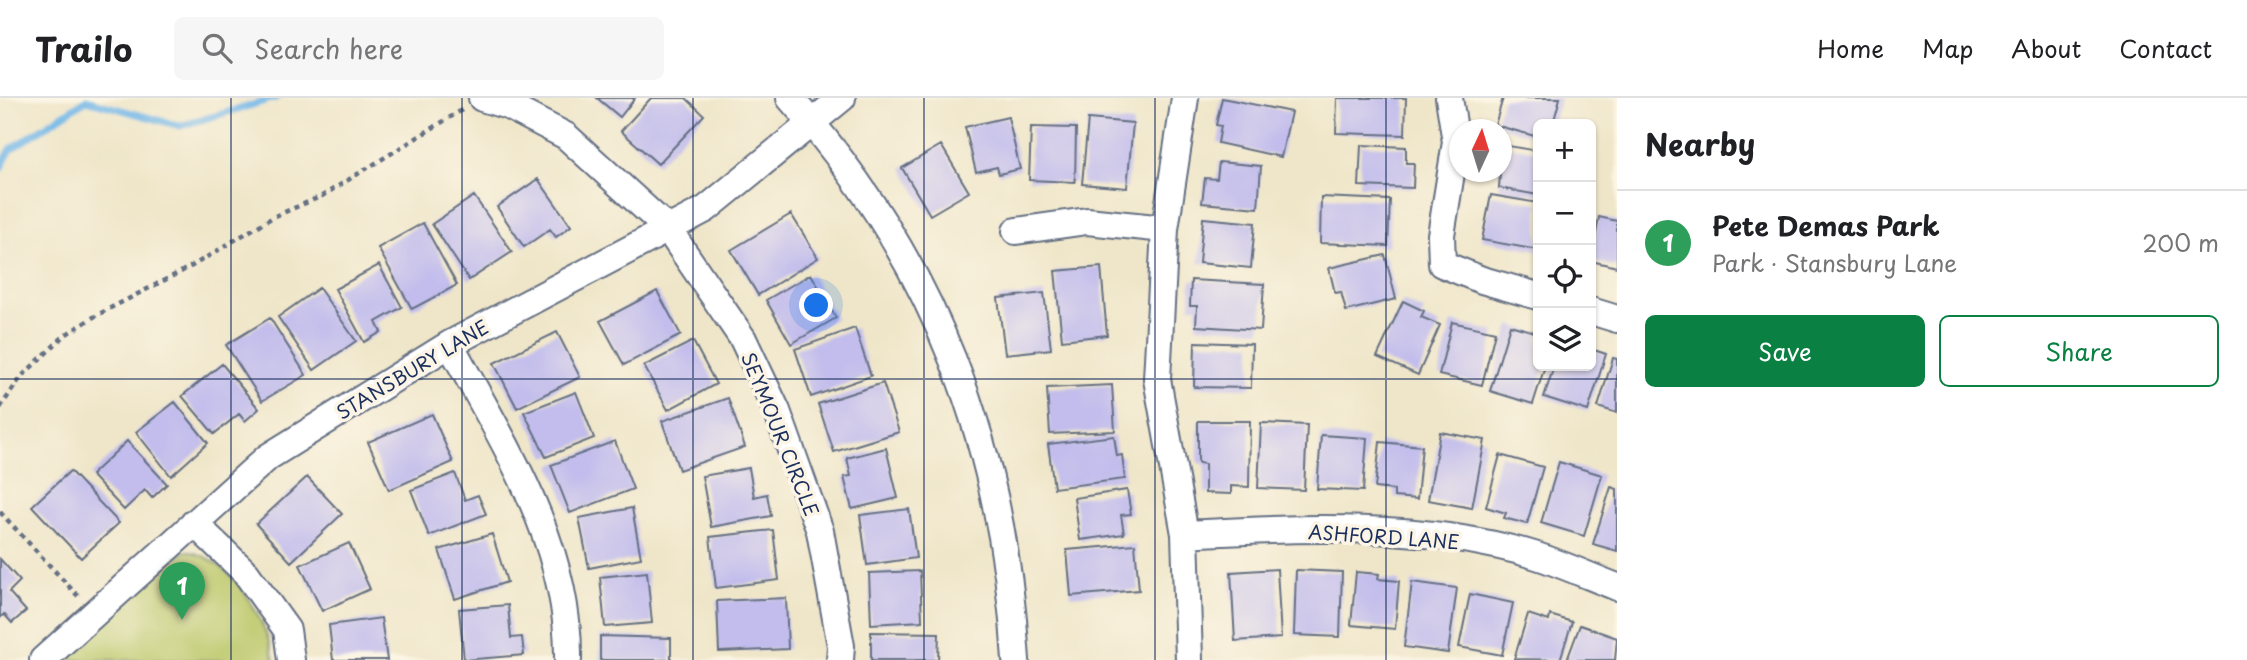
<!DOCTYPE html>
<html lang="en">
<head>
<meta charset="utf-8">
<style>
  :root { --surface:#fff; --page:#f6f6f6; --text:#202124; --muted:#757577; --line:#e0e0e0; --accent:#0b8043 }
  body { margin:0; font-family:"Playpen Sans",sans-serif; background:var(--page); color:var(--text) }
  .controls { position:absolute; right:21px; top:21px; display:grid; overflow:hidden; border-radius:10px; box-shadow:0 2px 5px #0004 }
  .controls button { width:63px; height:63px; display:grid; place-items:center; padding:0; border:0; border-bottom:2px solid var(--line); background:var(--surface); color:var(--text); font:35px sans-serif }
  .compass { position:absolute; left:1449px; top:21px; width:63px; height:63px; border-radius:50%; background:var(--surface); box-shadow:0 2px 5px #0004; rotate:4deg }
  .you { position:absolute; left:817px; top:208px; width:24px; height:24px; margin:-18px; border:5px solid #fff; border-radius:50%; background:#1a73e8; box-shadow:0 0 0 10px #1a73e833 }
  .badge { display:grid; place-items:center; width:46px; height:46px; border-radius:50%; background:var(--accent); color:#fff; font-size:23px; font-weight:700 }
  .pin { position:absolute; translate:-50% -58px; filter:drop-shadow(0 2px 4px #0008) }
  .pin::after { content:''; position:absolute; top:37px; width:24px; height:21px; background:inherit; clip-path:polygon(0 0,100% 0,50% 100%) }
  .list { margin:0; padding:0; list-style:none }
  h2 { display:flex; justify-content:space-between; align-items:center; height:91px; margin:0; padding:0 28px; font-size:30px }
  h2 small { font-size:23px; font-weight:400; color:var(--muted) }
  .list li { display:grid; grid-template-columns:46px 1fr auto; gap:21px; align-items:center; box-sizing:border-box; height:105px; padding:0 28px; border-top:2px solid var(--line) }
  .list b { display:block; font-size:26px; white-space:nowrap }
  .list p { margin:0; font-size:23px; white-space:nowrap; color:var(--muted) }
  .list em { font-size:23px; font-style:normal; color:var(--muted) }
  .actions { display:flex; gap:14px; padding:21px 28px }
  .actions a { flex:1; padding:16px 0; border:2px solid var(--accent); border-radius:10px; text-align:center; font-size:24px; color:var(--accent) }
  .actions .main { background:var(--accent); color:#fff }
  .icon { flex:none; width:38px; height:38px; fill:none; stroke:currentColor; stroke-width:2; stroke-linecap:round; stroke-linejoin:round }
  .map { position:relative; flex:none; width:1617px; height:562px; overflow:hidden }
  header { display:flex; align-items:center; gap:42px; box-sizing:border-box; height:98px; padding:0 35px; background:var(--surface); border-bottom:2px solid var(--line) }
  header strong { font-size:33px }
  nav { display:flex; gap:38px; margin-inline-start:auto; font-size:24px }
  .search { width:490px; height:63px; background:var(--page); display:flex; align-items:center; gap:18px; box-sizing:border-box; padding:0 24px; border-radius:10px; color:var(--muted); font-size:26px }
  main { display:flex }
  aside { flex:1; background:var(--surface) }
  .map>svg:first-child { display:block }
  .green { fill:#bcc86a; stroke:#6c7c64; stroke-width:2 }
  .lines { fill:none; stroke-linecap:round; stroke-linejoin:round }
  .stream { stroke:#72b7e8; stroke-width:7 }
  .building { fill:#c2bdec }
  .street-casing { stroke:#656f83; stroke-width:30 }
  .path { stroke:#656f83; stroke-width:4.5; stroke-dasharray:5 5; stroke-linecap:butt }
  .street { stroke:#fff; stroke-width:26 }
  .grid { fill:none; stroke:#1b2f5e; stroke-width:2; stroke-opacity:0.55 }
  .labels { text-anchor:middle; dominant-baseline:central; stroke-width:7; stroke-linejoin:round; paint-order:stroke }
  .street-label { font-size:19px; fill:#1b2f5e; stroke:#fcf5e5 }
</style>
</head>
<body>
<header>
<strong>Trailo</strong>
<div class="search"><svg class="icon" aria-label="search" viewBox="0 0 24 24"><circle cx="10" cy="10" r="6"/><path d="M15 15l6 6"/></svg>Search here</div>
<nav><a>Home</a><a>Map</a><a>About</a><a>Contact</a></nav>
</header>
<main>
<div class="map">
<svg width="1617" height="562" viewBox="0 0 1617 562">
  <rect width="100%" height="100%" fill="#fcf5e5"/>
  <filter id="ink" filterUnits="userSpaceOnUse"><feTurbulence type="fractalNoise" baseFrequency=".0143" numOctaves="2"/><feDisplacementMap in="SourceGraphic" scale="14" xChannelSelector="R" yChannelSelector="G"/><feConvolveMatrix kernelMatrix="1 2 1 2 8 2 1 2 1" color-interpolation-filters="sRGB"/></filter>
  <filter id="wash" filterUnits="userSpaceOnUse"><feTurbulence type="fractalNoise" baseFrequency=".00686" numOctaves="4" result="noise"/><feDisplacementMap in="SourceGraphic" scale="28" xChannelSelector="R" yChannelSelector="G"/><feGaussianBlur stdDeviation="1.57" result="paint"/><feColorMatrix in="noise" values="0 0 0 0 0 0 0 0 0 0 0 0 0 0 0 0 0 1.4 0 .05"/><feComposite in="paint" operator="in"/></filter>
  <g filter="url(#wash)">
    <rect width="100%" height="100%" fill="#efe6c9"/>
    <path class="green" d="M186,453C234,461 264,519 274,562H60L164,469Z"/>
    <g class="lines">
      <path class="stream" d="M0,71L11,51L86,2L180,28L276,0"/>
    </g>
    <g id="blocks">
      <path class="building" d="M597,0H635L620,19Z
        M651,0H686L704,17L658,66L621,33Z
        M1222,0L1291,14L1281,59L1218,45L1221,28L1216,27Z
        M1337,0H1406L1405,37L1336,35Z
        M1503,0H1560L1553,26H1538V39L1495,27Z
        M1008,19L1020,71L999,76L997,69L976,74L965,29Z
        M1088,21L1133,25L1127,90L1082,86Z
        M1031,29L1076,30L1075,84L1029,82Z
        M941,47L969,94L930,117L902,70Z
        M1361,47L1406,49V65H1414L1413,90L1359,88Z
        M1502,47L1538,53V97L1499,90Z
        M1219,64L1261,68L1258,110L1202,105L1205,80L1217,81Z
        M538,81L571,128L556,139L550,131L524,149L497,109Z
        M1491,97L1538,105V152L1482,142Z
        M474,98L512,154L469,182L432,126Z
        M1321,99L1390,102L1388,148L1320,145Z
        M791,116L818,160L758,197L731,152Z
        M1599,119L1617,123V169L1591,163Z
        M1203,120L1255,125L1251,170L1199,165Z
        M423,125L457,187L412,211L378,150Z
        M1385,157L1396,201L1346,213L1341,194L1335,195L1329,170Z
        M379,167L402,209L376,224L381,234L364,244L335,191Z
        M1101,169L1107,237L1062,242L1055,173Z
        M811,176L836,220L791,246L766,202Z
        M1191,182L1264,186L1261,232L1196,228L1197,208H1190Z
        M319,190L356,243L314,272L278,219Z
        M657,193L681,237L624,267L600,223Z
        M1044,195L1051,251L1005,256L998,200Z
        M1403,203L1424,213L1421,219L1440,227L1418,277L1377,259Z
        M270,220L306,277L262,303L226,247Z
        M1452,224L1495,234L1482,287L1439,277Z
        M1510,227L1538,235V268H1545L1533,306L1490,293Z
        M855,230L871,278L811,299L795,251Z
        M557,234L580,279L517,310L494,265Z
        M693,243L716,286L668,312L644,268Z
        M1195,244L1252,246L1251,290L1194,289Z
        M1591,251L1606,256L1588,313L1544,299L1554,268H1591Z
        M1613,260L1617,261V315L1598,309Z
        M222,266L259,311L245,323L239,316L214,336L182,298Z
        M883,285L899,334L834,354L818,306Z
        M1112,287L1115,333L1050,336L1047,290Z
        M576,294L594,340L546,359L524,314Z
        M728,300L745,349L679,372L662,323Z
        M175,304L208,345L171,378L136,334Z
        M432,316L453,364L389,392L368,344Z
        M1198,323H1250L1249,389L1231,388V396L1205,395V366L1198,365Z
        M1261,325L1307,327L1304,392L1258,390Z
        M1440,334L1485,342L1472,410L1428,402Z
        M1321,337L1367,340L1363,393L1317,391Z
        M1114,338L1117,358L1122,357L1125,381L1054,390L1048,346Z
        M127,343L167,386L152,400L145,392L124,412L91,377Z
        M615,343L633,391L570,415L551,367Z
        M1380,344L1422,348L1417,401L1394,399V392L1375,390Z
        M886,350L898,400L852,411L844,379L851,378L847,360Z
        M1500,357L1543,369L1527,426L1504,420L1506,415L1486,409Z
        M1559,364L1602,377L1584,438L1541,425Z
        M749,370L754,399L767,396L771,418L711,429L702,378Z
        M70,373L119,425L81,460L32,408Z
        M455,375L465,402L478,397L486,416L429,438L411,392Z
        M307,379L342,416L291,464L256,426Z
        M1611,389L1617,391V453L1593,446Z
        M1127,392L1131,416L1121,417L1124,436L1080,442L1074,400Z
        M632,410L641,460L589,470L579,420Z
        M909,411L916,460L867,467L860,417Z
        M773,432L779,482L716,490L710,439Z
        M492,436L507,484L455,501L439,452Z
        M349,445L370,491L322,513L300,467Z
        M1135,446L1139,492L1071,498L1067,452Z
        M0,461L20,483L9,494L26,513L12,525L4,516L0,520Z
        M1277,471L1281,540L1235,543L1231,474Z
        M1296,472L1342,474L1340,539L1294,537Z
        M920,473L922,523L871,526L869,475Z
        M647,474L652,525L605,529L600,479Z
        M1356,474L1379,476L1378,481L1399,483L1395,531L1351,527Z
        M1412,484L1457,490L1448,555L1404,549Z
        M1470,496L1513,505L1502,557L1459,549Z
        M786,500L788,551L719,554L717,503Z
        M508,507L511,540L522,539L524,557L464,562L459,511Z
        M1528,516L1549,523L1550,517L1572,524L1560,562L1514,561Z
        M381,520L387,562H333L329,527Z
        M1580,527L1617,540L1615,562H1567Z
        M871,534L939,535L938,562H871Z
        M600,538L671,540V562H600Z"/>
    </g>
  </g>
  <g filter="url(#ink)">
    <use href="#blocks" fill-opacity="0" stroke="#656f83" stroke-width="2"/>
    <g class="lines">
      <g class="street-casing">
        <path id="street" d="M482,0L508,8L566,38L668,131L743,241L777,313L820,433L841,548L840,562
          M790,0C934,161 1004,348 1016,562
          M1185,0L1165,131L1157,281L1185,436L1189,562
          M1449,0L1456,44L1441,137L1442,166L1482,182L1538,198
          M1016,133L1087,123L1165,131
          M1591,213L1617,221
          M450,246C503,344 570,446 568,562
          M194,425L246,475L287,532L291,562
          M1185,436C1299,429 1427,424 1537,458C1564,467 1591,479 1617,489
          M43,562L268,359L450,246L706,111L842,0"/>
      </g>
      <path class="path" d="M0,310L21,279L65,237L97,217L192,168L273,119L322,98L462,12
        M0,414L78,498"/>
      <use href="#street" class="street"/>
    </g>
  </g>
  <path class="grid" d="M231,0V562M462,0V562M693,0V562M924,0V562M1155,0V562M1386,0V562M0,281H1617"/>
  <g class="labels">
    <g class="street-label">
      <text transform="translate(412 271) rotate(-31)">STANSBURY LANE</text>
      <text transform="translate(781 336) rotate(68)">SEYMOUR CIRCLE</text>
      <text transform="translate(1384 438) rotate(4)">ASHFORD LANE</text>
    </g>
  </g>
</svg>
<div class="controls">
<button>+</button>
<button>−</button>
<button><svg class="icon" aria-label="locate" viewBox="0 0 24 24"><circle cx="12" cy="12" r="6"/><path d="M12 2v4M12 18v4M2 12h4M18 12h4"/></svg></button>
<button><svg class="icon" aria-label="layers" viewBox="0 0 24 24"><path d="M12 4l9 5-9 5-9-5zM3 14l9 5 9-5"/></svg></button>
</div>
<svg class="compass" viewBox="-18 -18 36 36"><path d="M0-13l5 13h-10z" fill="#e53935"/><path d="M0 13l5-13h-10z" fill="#757577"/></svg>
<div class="you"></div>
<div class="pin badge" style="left:182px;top:522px;background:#2e9e5b">1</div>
</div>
<aside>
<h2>Nearby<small></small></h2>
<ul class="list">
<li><span class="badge" style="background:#2e9e5b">1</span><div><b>Pete Demas Park</b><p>Park · Stansbury Lane</p></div><em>200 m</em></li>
</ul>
<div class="actions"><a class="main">Save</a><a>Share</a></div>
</aside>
</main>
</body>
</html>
